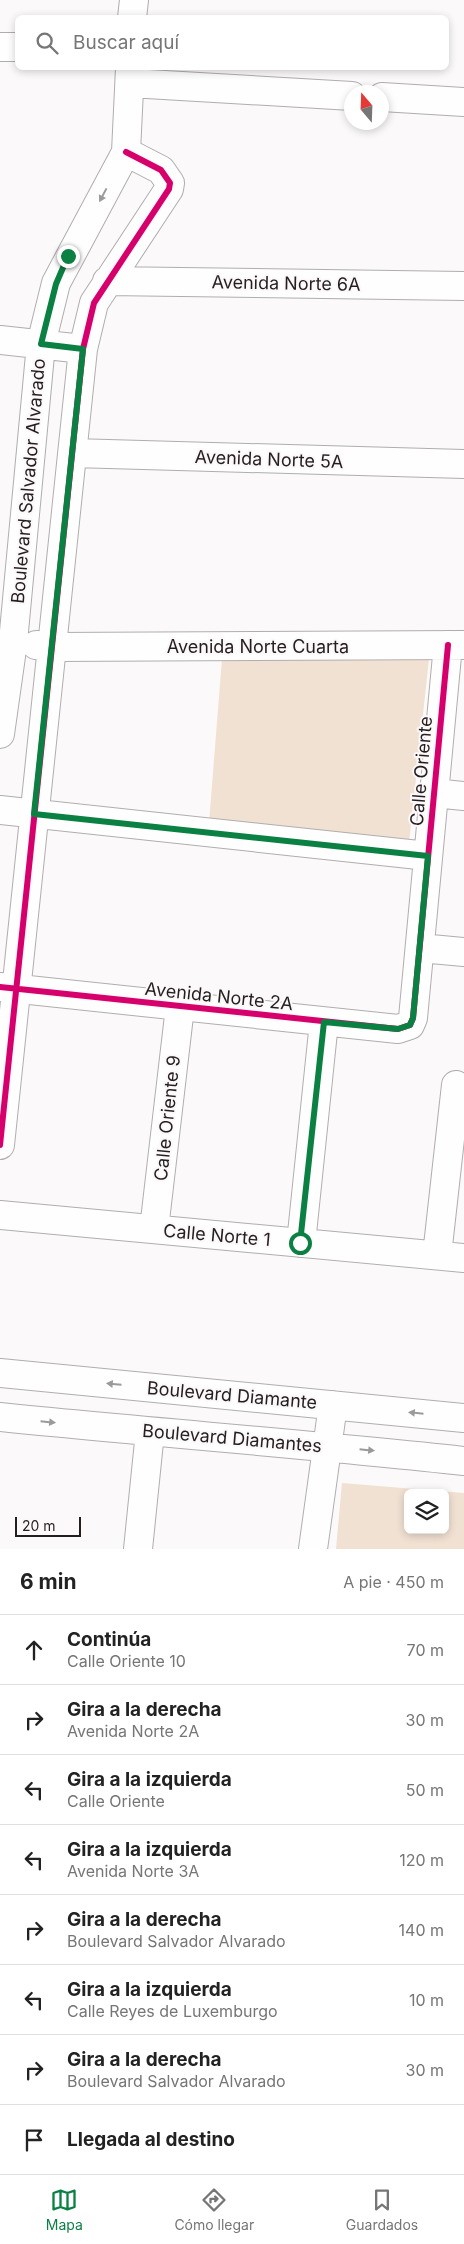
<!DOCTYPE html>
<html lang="es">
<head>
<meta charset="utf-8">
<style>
  :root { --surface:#fff; --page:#f2f2f2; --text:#222; --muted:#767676; --line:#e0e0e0; --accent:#0b8043 }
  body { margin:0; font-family:Inter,sans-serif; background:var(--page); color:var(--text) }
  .controls { position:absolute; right:15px; bottom:15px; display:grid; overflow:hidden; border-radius:8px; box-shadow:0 2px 8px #0003 }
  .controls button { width:45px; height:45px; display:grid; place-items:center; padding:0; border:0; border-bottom:1px solid var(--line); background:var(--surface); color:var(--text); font:25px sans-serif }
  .compass { position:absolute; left:344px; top:85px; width:45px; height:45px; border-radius:50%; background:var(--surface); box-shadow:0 2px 8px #0003; rotate:341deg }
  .scale { position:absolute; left:15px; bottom:12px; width:66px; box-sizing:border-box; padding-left:5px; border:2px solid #241e1f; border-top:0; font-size:14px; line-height:18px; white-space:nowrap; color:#241e1f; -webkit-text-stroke:4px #fcf8f9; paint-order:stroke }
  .stop { position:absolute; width:15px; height:15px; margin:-11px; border:4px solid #0b8043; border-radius:50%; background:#fff }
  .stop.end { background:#0b8043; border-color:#fff; box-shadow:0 1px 5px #0008 }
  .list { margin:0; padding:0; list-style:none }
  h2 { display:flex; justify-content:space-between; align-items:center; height:65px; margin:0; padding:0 20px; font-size:21px }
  h2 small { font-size:16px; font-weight:400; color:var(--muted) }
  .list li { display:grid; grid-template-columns:32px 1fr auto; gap:15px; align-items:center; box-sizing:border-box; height:70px; padding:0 20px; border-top:1px solid var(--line) }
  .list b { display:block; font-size:19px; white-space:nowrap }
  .list p { margin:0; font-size:16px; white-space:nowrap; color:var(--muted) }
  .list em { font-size:16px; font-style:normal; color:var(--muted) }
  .icon { flex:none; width:28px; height:28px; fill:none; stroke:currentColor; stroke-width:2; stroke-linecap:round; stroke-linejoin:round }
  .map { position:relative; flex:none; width:464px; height:1549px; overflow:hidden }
  .search { position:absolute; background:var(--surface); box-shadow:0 2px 8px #0003; left:15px; right:15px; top:15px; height:55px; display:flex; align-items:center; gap:12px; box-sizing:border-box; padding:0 18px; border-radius:8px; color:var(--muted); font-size:19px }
  .sheet { height:625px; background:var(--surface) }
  nav { display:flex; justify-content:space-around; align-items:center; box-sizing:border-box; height:70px; border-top:1px solid var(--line); background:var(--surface); font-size:14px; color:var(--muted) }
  nav a { display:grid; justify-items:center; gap:2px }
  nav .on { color:var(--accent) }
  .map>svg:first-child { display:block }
  .green { fill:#f1e1d3; fill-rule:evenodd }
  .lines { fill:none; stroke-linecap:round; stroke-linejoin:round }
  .minor-casing { stroke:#b1adae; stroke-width:30 }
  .minor { stroke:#fefefe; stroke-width:28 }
  .cycleway-casing { stroke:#fcf8f9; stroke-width:9 }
  .cycleway { stroke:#d6006c; stroke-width:6 }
  .oneway { fill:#9c999a }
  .route { stroke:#0b8043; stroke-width:6 }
  .labels { text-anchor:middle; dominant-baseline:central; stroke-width:4; stroke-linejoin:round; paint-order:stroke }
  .street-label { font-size:18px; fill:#241e1f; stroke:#fcf8f9 }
</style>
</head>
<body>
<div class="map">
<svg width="464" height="1549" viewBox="0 0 464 1549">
  <rect width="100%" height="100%" fill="#fbf9fa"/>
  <path class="green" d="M222,659H429L409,843L209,823Z
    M342,1483L464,1493V1549H336ZM408,1493H445V1530H408Z"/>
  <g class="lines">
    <g class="minor-casing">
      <path id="minor" d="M132,18L134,0
        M0,47H18
        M130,83L352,96
        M382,97L464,102
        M107,281L464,286
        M0,340L83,349
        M73,453L464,464
        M36,645L53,647L464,645
        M0,734L13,642L41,344L56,283L126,152L130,68
        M434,793L464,796
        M0,810L428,856
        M420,948L464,952
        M0,987L398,1029L410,1025L413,1018L448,645
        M0,1145L83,349L94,303L169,189L170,183L161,170L126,152
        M0,1215L464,1258
        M154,1229L180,1007
        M301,1243L324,1022
        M437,1255L456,1085
        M0,1373L464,1418
        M0,1417C155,1433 310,1444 464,1461
        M138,1549L150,1432
        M313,1549L333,1405"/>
    </g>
    <use href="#minor" class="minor"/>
    <g class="cycleway-casing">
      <path id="cycleway" d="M0,987L398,1029L410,1025L413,1018L448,645
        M0,1145L83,349L94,303L169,189L170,183L161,170L126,152"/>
    </g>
    <use href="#cycleway" class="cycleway"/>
  </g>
  <defs><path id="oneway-solid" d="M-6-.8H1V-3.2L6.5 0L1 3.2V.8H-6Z" transform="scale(1.25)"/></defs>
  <g class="oneway">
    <use href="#oneway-solid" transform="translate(103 195) rotate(118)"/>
    <use href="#oneway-solid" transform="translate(114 1384) rotate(-175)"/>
    <use href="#oneway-solid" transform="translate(416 1413) rotate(-174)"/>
    <use href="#oneway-solid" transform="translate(48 1422) rotate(6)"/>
    <use href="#oneway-solid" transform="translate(367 1450) rotate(6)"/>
  </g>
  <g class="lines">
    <path class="route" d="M68,256L56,284L41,344L83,349L34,814L428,856L413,1018L410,1025L398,1029L324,1022L300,1243"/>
  </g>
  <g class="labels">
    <g class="street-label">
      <text transform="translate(286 283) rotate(1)">Avenida Norte 6A</text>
      <text transform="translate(269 459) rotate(2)">Avenida Norte 5A</text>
      <text transform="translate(28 481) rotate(-85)">Boulevard Salvador Alvarado</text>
      <text x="258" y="646">Avenida Norte Cuarta</text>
      <text transform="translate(421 771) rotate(-85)">Calle Oriente</text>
      <text transform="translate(219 996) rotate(6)">Avenida Norte 2A</text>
      <text transform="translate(167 1118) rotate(-84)">Calle Oriente 9</text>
      <text transform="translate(217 1235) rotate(5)">Calle Norte 1</text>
      <text transform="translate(232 1395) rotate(5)">Boulevard Diamante</text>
      <text transform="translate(232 1438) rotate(5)">Boulevard Diamantes</text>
    </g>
  </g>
</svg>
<div class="controls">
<button><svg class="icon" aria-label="layers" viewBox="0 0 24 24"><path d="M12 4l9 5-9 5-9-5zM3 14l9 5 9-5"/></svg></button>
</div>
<svg class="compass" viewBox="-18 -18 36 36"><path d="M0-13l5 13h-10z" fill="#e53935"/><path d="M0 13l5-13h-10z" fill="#767676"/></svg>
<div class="scale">20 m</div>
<div class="stop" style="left:300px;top:1243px"></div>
<div class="stop end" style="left:68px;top:256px"></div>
<div class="search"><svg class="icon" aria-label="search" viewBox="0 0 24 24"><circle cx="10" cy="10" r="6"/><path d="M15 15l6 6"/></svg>Buscar aquí</div>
</div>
<section class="sheet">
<h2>6 min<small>A pie · 450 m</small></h2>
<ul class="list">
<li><svg class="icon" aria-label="ahead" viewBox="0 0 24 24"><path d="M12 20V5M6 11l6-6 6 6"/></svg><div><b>Continúa</b><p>Calle Oriente 10</p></div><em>70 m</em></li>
<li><svg class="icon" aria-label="right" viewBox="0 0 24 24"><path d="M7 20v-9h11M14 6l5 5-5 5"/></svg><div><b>Gira a la derecha</b><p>Avenida Norte 2A</p></div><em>30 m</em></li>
<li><svg class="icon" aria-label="left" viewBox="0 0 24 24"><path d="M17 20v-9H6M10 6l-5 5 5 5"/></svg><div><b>Gira a la izquierda</b><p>Calle Oriente</p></div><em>50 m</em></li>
<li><svg class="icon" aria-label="left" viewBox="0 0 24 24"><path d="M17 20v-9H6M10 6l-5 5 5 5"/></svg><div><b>Gira a la izquierda</b><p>Avenida Norte 3A</p></div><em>120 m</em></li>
<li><svg class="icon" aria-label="right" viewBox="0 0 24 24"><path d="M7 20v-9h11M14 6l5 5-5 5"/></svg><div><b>Gira a la derecha</b><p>Boulevard Salvador Alvarado</p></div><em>140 m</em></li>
<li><svg class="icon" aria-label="left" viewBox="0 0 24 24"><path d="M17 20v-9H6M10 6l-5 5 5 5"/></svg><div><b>Gira a la izquierda</b><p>Calle Reyes de Luxemburgo</p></div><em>10 m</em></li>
<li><svg class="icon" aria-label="right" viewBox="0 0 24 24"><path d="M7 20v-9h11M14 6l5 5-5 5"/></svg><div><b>Gira a la derecha</b><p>Boulevard Salvador Alvarado</p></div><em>30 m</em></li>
<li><svg class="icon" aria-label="arrive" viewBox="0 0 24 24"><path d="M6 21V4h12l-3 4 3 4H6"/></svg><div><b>Llegada al destino</b></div></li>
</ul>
</section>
<nav>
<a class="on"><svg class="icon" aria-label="map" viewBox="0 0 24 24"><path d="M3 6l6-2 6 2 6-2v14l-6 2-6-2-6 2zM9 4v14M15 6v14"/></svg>Mapa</a>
<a><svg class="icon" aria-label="directions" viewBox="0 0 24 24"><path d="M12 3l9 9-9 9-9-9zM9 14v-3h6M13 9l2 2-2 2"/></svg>Cómo llegar</a>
<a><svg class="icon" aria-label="saved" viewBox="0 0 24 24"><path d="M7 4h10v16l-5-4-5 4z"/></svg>Guardados</a>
</nav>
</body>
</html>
